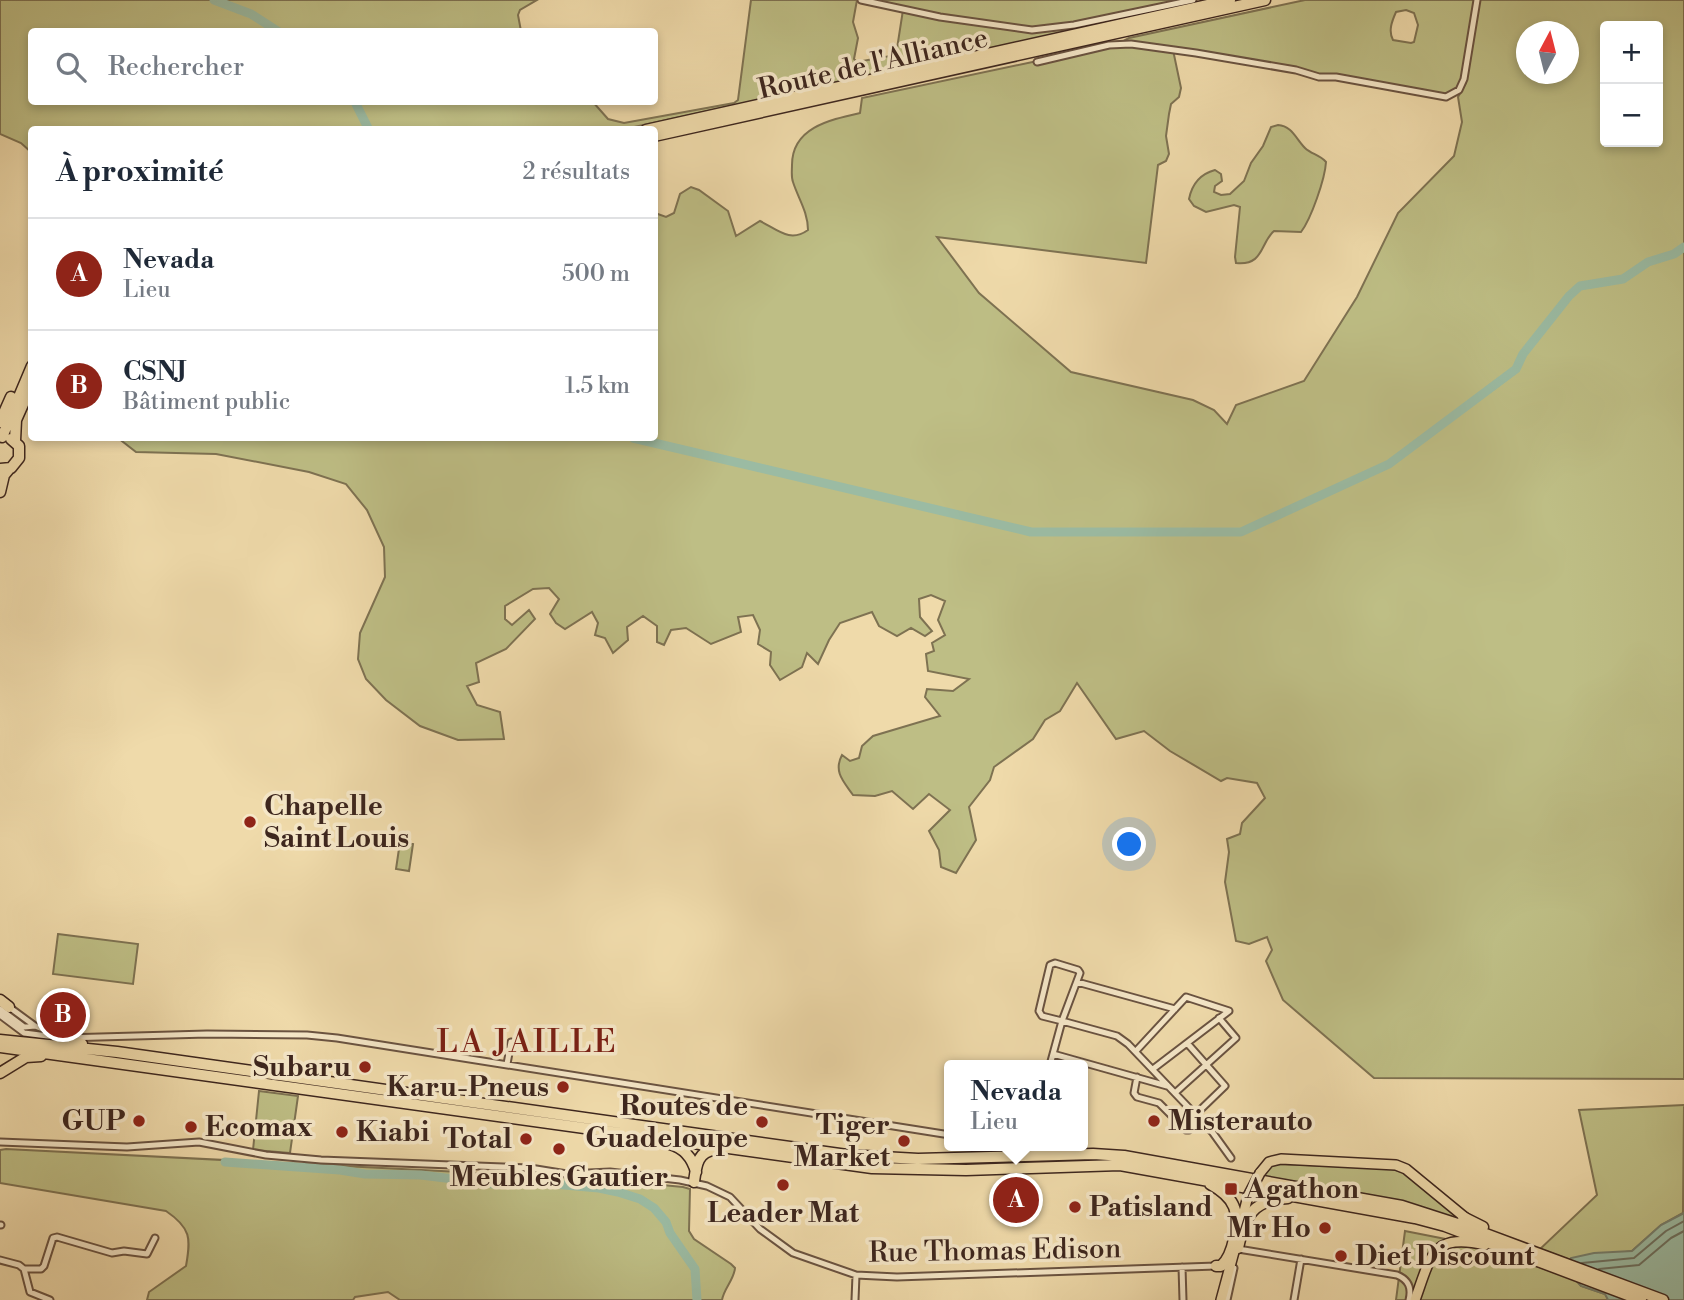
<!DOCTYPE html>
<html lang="fr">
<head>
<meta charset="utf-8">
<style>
  :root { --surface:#fff; --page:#f2f2f3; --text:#1f2937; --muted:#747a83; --line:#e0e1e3; --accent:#8f2418 }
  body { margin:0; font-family:"Libre Bodoni",serif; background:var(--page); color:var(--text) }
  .controls { position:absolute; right:21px; top:21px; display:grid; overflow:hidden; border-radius:7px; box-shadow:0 4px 10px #0003 }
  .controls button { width:63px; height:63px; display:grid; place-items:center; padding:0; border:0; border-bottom:2px solid var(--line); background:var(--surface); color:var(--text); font:35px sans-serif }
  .compass { position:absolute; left:1516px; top:21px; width:63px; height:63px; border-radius:50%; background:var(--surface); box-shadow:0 4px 10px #0003; rotate:7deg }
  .you { position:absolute; left:1130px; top:845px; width:24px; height:24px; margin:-18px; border:5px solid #fff; border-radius:50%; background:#1a73e8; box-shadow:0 0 0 10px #1a73e833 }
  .badge { display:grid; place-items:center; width:46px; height:46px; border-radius:50%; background:var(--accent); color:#fff; font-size:23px; font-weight:700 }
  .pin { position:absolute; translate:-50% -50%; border:4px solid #fff; box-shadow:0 2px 7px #0006 }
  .popup { position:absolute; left:944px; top:1060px; width:144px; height:91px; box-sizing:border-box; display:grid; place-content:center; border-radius:7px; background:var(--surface); filter:drop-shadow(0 2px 5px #0005); font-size:23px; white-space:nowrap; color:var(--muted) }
  .popup b { font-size:26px; color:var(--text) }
  .popup::after { content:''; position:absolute; left:50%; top:100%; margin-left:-14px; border:14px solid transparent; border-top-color:var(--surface) }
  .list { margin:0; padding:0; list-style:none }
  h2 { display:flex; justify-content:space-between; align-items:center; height:91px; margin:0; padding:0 28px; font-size:30px }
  h2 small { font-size:23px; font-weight:400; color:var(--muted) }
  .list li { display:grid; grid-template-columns:46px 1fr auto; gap:21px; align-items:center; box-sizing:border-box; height:112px; padding:0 28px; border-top:2px solid var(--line) }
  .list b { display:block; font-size:26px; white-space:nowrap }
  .list p { margin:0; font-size:23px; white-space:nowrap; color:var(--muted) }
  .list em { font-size:23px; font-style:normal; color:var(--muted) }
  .icon { flex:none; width:38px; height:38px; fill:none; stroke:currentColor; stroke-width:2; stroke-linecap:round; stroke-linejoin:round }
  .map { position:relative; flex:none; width:1684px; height:1300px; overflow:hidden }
  .search { position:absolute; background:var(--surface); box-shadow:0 4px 10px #0003; left:28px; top:28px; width:630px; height:77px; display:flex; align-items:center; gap:18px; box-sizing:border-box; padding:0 24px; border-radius:7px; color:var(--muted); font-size:26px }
  .panel { position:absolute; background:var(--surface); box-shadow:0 4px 10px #0003; left:28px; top:126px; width:630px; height:315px; border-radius:7px }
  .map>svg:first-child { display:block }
  .green { fill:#bebe85; stroke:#7e7252; stroke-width:2; fill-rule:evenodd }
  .water { fill:#9bbba3; stroke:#757f6e; stroke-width:2 }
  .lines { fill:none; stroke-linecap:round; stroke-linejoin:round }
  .shore { stroke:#6c7060; stroke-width:2 }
  .river { stroke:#9bbba3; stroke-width:9 }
  .minor-casing { stroke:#6a5341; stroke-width:9 }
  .primary-casing { stroke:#3d261e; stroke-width:12 }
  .trunk-casing { stroke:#3d261e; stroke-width:13 }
  .minor { stroke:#f5e7c8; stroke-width:5 }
  .primary { stroke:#efdaaa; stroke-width:9 }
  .trunk { stroke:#efdaaa; stroke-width:10 }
  .primary-bridge-casing { stroke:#3d261e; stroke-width:12; stroke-linecap:butt }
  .primary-bridge { stroke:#efdaaa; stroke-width:9 }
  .poi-dot { fill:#8f2418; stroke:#f5e7c8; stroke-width:2.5 }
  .labels { text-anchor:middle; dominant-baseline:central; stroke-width:7; stroke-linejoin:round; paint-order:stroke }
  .street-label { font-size:28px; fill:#3d261e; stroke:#f5e7c8 }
  .poi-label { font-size:28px; font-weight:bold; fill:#3d261e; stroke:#f5e7c8; text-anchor:start }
  .quarter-label { font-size:32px; letter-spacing:2px; fill:#7a1f14; stroke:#f5e7c8 }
</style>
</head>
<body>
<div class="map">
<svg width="1684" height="1300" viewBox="0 0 1684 1300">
  <rect width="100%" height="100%" fill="#efdaaa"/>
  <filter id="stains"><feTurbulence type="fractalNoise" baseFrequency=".00286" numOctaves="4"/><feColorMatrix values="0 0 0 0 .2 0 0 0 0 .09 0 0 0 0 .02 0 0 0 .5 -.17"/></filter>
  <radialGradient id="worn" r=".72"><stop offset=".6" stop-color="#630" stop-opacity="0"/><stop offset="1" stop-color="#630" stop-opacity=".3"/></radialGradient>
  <path class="green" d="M0,0H537L520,10L518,15L521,31L32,32V102H593L608,119L624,123L734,103L738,100L751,0H857L853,22L858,38L854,59L857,62L896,55L903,10L861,0H1193L1134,15L1136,18L625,129L32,130L31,152L21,143L0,134Z
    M1305,0H1477L1464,79L1451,96L1173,50L1181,88L1179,97L1171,104L1169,114L1166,136L1169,154L1166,161L1158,165L1146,263L937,237L979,293L1071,372L1193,400L1214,410L1227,424L1236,405L1304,381L1357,297L1398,213L1454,156L1462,122L1458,97L1466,83L1479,0H1684V1079L1374,1078L1283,1000L1266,961L1272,950L1267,937L1249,944L1236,941L1225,882L1229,852L1227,839L1240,834L1242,823L1265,798L1257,783L1227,778L1221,781L1170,751L1144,731L1116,739L1077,683L1060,711L1045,720L1033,739L994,767L990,780L969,807L976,840L956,873L941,867L939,850L929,831L950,810L929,794L913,809L892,791L875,796L853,795C844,782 833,772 842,755L850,761L859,758L862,746L873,736L940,716L925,697L927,689L953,691L969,679L928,671L926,654L934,651L932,643L945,635L938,620L945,601L931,595L919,599L920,617L932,631L925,636L911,628L897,636L879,626L872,612L840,623L829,640L818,664L807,653L802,667L780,680L770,665L771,652L758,644L760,630L753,615L738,617L741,632L711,644L686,628L671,630L664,645L657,642V626L643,616L627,627L628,640L613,653L605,638L595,635L598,623L592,612L565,629L556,623L550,614L559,599L549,588L533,589L505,606V619L512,625L529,610L535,619L506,649L476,663L479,682L467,686L477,705L500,712L504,739L458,740L420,726L386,700L366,679L358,659L360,633L385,577L384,547L367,510L346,484L309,472L216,454L136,452L118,438H654L655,213L666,217L674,213L680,194L691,187L699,190L728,211L736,236L760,221C778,230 790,243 808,230C808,212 798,198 793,182C791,177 792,171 792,165C792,128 829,120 860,113L862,98L1118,44L1129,38ZM1406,10L1414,13L1418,25L1414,42L1411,43L1393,40C1388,31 1392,21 1396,12ZM1605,26H1658V142H1605ZM1526,32H1568V74H1526Z
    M1278,125C1292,126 1296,139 1305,148C1311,154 1320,155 1326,162C1325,179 1311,219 1301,232L1274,231C1260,243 1264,266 1236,263L1235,257L1240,207L1234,205L1206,212L1194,206L1189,199C1192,184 1200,174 1215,170L1221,174L1222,181L1215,186L1214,192L1221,195L1230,194L1244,181L1251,163L1263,146L1271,127Z
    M400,842L413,844L409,871L396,869Z
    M58,934L138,944L133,984L53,974Z
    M52,1047L879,1162L942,1163L1084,1158L1126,1159L1152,1168L882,1166L64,1052Z
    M259,1091L298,1096L290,1153L253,1150Z
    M1684,1105L1683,1213L1661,1225L1632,1251L1570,1260L1540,1249L1597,1195L1579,1110Z
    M6,1149L600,1179L683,1187L690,1189L689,1231L694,1239L731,1264L735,1268C734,1280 724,1288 722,1300H400L388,1292L355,1297L353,1300H147L149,1292L186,1266C191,1238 191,1228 166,1211L0,1183V1150Z
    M1277,1164L1389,1168L1408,1174L1464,1223L1261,1178L1270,1166Z
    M1405,1231L1476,1245L1576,1280L1581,1286L1605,1294L1609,1300H1396Z"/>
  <path class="water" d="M1684,1213V1300H1608L1605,1294L1581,1286L1567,1271L1571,1258L1594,1253L1632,1251L1661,1225Z"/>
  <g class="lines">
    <path class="shore" d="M1582,1263L1634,1258L1666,1231L1684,1221
      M1599,1269L1639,1265L1671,1238L1684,1231"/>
    <path class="river" d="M214,0L251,14L279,32
      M355,102L369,130
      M633,438L1031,532H1241L1389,464L1516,369L1523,354L1569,296L1580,286L1623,279L1648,262L1674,254L1684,247
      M225,1162L340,1170L365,1174L421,1175L494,1184L518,1181L599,1188L618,1192L640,1199L654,1208L666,1222L670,1233L695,1269L697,1300"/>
    <g class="minor-casing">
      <path id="minor" d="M861,0L940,17L1032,30L1074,25L1193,0
        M1037,62L1109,45L1131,44L1196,53L1296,70L1319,77H1336L1446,97L1459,90L1464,79L1477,0
        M1055,963L1078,970L1080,973L1062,1021L1042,1016L1039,1011L1050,965Z
        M1077,982L1175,1009
        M9,1007L35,1026L58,1035
        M0,1009L24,1027L35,1026
        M0,1015L24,1033L64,1038L207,1034L307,1035L337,1038L950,1135
        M1187,1043L1225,1086L1196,1114
        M1136,1051L1186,997L1229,1011L1153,1069
        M1053,1054L1167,1086
        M507,1064L511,1042
        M1050,1065L1062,1021L1117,1036L1128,1044L1213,1133L1231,1158
        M1137,1077L1134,1093L1137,1097L1159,1103L1186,1130H1189L1201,1119
        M1175,1093L1236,1038L1219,1018
        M0,1142L127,1147L199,1142L266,1155L321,1160L530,1168L567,1174L610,1172L680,1180L707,1186L730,1197L760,1229L793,1253L856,1275L897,1277L1216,1266
        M1004,1146L1023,1151L1030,1146
        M1022,1146L1055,1151
        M0,1225H1
        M1238,1249L1397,1275C1409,1280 1412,1288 1409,1300
        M0,1260L19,1265L24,1269H41L44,1266L53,1238L57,1237L112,1253L124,1251L147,1254L155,1238
        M1182,1267L1183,1300
        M24,1269L30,1292L50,1300
        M855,1300L856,1275
        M1227,1300L1234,1268
        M1294,1300L1301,1259"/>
    </g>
    <g class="primary-casing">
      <path id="primary" d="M1260,1173L1269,1162L1281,1159L1396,1165L1406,1169L1468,1220
        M1239,1231L1248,1196
        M1221,1300L1235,1248
        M1415,1300C1431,1256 1432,1232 1485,1245"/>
    </g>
    <g class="trunk-casing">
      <path id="trunk" d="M646,130L1230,0
        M654,136L1265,0
        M0,422L11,397
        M2,437L32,366
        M15,441L16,420L32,384
        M0,469L11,468L19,458V446L11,439
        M0,492L4,475L9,469
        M0,1000L9,1007
        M64,1038L82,1044
        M0,1040L117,1052L847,1155L918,1159L1093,1154L1124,1156L1402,1206L1467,1227L1663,1300
        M0,1047L872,1168L966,1170L1120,1165L1415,1218L1445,1226L1641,1300
        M0,1073L26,1057L41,1056
        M670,1144C684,1148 692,1157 696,1172
        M694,1182C696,1167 697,1151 715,1150
        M1210,1184C1219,1189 1230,1196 1234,1207C1240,1222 1233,1256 1221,1266H1216
        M1463,1217L1483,1227
        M1238,1248C1245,1215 1253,1200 1288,1198"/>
    </g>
    <use href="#minor" class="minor"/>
    <use href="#primary" class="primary"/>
    <use href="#trunk" class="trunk"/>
    <g class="primary-bridge-casing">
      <path id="primary-bridge" d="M1248,1196L1260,1173"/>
    </g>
    <use href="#primary-bridge" class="primary-bridge"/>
  </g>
  <g class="poi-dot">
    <circle cx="250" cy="822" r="7"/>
    <circle cx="365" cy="1067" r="7"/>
    <circle cx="563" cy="1087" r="7"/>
    <circle cx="139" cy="1121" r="7"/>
    <circle cx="1154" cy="1121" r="7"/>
    <circle cx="762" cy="1122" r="7"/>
    <circle cx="191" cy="1127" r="7"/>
    <circle cx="342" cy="1132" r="7"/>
    <circle cx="526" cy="1139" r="7"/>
    <circle cx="904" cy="1141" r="7"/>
    <circle cx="559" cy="1149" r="7"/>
    <circle cx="783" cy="1185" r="7"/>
    <rect x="1224" y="1182" width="14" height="14" rx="3.5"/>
    <circle cx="1075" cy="1207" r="7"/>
    <circle cx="1325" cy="1228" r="7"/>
    <circle cx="1341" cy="1256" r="7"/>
  </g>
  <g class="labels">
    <g class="street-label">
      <text transform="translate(873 64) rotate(-13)">Route de l'Alliance</text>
      <text transform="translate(995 1251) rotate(-1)">Rue Thomas Edison</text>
    </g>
    <g class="poi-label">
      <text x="264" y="806">Chapelle<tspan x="264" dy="32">Saint Louis</tspan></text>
      <text x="351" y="1067" text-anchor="end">Subaru</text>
      <text x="549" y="1087" text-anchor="end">Karu-Pneus</text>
      <text x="748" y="1106" text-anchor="end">Routes de<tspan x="748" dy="32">Guadeloupe</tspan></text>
      <text x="125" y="1121" text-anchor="end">GUP</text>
      <text x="1168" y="1121">Misterauto</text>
      <text x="890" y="1125" text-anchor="end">Tiger<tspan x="890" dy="32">Market</tspan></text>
      <text x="205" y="1127">Ecomax</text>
      <text x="356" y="1132">Kiabi</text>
      <text x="512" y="1139" text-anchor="end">Total</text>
      <text x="559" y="1177" text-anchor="middle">Meubles Gautier</text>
      <text x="1245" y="1189">Agathon</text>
      <text x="1089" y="1207">Patisland</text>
      <text x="783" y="1213" text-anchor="middle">Leader Mat</text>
      <text x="1311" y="1228" text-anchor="end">Mr Ho</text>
      <text x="1355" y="1256">Diet Discount</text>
    </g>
    <g class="quarter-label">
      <text x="527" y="1042">LA JAILLE</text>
    </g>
  </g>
  <rect width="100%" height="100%" filter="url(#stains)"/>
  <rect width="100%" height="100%" fill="url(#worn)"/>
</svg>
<div class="controls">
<button>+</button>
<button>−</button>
</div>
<svg class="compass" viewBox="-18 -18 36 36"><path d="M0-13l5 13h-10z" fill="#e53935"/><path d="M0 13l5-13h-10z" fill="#747a83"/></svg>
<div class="you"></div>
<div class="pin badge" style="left:1016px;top:1200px">A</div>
<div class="popup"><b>Nevada</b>Lieu</div>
<div class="pin badge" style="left:63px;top:1015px">B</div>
<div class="search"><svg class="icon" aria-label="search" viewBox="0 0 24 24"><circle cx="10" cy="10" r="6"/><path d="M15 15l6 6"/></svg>Rechercher</div>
<section class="panel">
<h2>À proximité<small>2 résultats</small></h2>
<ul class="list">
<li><span class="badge">A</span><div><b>Nevada</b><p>Lieu</p></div><em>500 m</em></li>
<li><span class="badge">B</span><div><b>CSNJ</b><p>Bâtiment public</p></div><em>1.5 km</em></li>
</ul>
</section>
</div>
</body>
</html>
